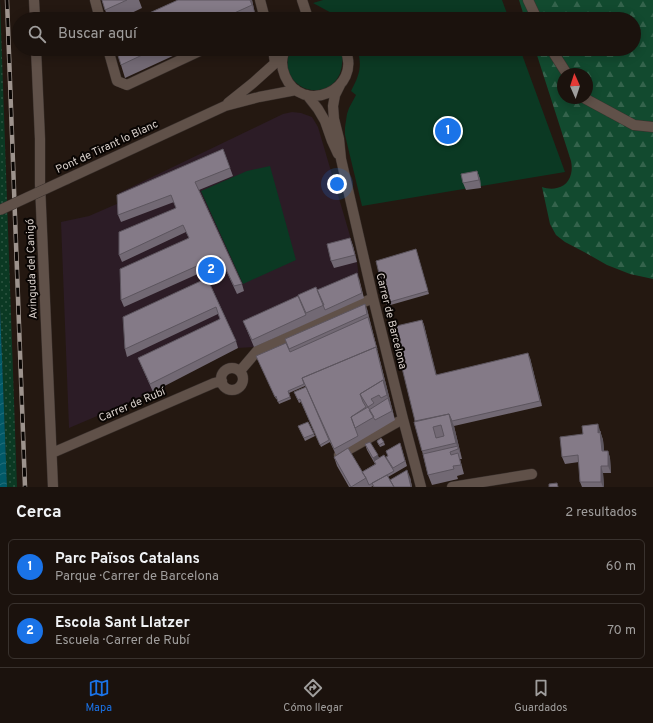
<!DOCTYPE html>
<html lang="es">
<head>
<meta charset="utf-8">
<style>
  :root { --surface:#1b120d; --page:#241b16; --text:#f1f3f6; --muted:#a09e9d; --line:#39322e; --accent:#1a73e8 }
  body { margin:0; font-family:Overpass,sans-serif; background:var(--page); color:var(--text) }
  .compass { position:absolute; left:557px; top:68px; width:36px; height:36px; border-radius:50%; background:var(--surface); box-shadow:0 2px 10px #0003; rotate:357deg }
  .you { position:absolute; left:337px; top:184px; width:14px; height:14px; margin:-10px; border:3px solid #fff; border-radius:50%; background:#1a73e8; box-shadow:0 0 0 6px #1a73e833 }
  .badge { display:grid; place-items:center; width:26px; height:26px; border-radius:50%; background:var(--accent); color:#fff; font-size:13px; font-weight:700 }
  .pin { position:absolute; translate:-50% -50%; border:2px solid #fff; box-shadow:0 1px 4px #0006 }
  .list { margin:0; padding:0; list-style:none }
  h2 { display:flex; justify-content:space-between; align-items:center; height:52px; margin:0; padding:0 16px; font-size:17px }
  h2 small { font-size:13px; font-weight:400; color:var(--muted) }
  .list li { display:grid; grid-template-columns:26px 1fr auto; gap:12px; align-items:center; box-sizing:border-box; height:56px; margin:0 8px 8px; padding:0 8px; border:1px solid var(--line); border-radius:6px }
  .list b { display:block; font-size:15px; white-space:nowrap }
  .list p { margin:0; font-size:13px; white-space:nowrap; color:var(--muted) }
  .list em { font-size:13px; font-style:normal; color:var(--muted) }
  .icon { flex:none; width:22px; height:22px; fill:none; stroke:currentColor; stroke-width:2; stroke-linecap:round; stroke-linejoin:round }
  .map { position:relative; flex:none; width:653px; height:487px; overflow:hidden }
  .search { position:absolute; background:var(--surface); box-shadow:0 2px 10px #0003; left:12px; right:12px; top:12px; height:44px; display:flex; align-items:center; gap:10px; box-sizing:border-box; padding:0 14px; border-radius:22px; color:var(--muted); font-size:15px }
  .sheet { height:180px; background:var(--surface) }
  nav { display:flex; justify-content:space-around; align-items:center; box-sizing:border-box; height:56px; border-top:1px solid var(--line); background:var(--surface); font-size:11px; color:var(--muted) }
  nav a { display:grid; justify-items:center; gap:2px }
  nav .on { color:var(--accent) }
  .map>svg:first-child { display:block }
  .education { fill:#2c1c26 }
  .grass { fill:url(#grass-dots) }
  .forest { fill:url(#forest-firs); fill-rule:evenodd }
  .green { fill:#0b3923 }
  .water { fill:url(#water-waves) }
  .lines { fill:none; stroke-linecap:round; stroke-linejoin:round }
  .minor-casing { stroke:#3a312d; stroke-width:11 }
  .minor { stroke:#605149; stroke-width:10 }
  .rail-casing { stroke:#9d938d; stroke-width:4.5 }
  .rail { stroke:#090503; stroke-width:3; stroke-dasharray:9; stroke-linecap:butt }
  .minor-bridge-casing { stroke:#3a312d; stroke-width:11; stroke-linecap:butt }
  .minor-bridge { stroke:#605149; stroke-width:10 }
  .wall { fill:#726974 }
  .shaded-wall { fill:#5c555e }
  .building { fill:#847a87; stroke:#5c555e; fill-rule:evenodd }
  .labels { text-anchor:middle; dominant-baseline:central; stroke-width:4; stroke-linejoin:round; paint-order:stroke }
  .street-label { font-size:11px; fill:#d9d0cb; stroke:#090503 }
</style>
</head>
<body>
<div class="map">
<svg width="653" height="487" viewBox="0 0 653 487">
  <defs>
    <pattern id="grass-dots" width="8" height="8" patternUnits="userSpaceOnUse"><rect width="8" height="8" fill="#0b3923"/><path d="M2 2h.1M6 6h.1" fill="none" stroke="#2e5542" stroke-width="1.8" stroke-linecap="round"/></pattern>
    <pattern id="forest-firs" width="22" height="20" patternUnits="userSpaceOnUse"><rect width="22" height="20" fill="#124a2f"/><path d="M5 1l3.5 6h-7zM16 11l3.5 6h-7z" fill="#34634c"/></pattern>
    <pattern id="water-waves" width="16" height="10" patternUnits="userSpaceOnUse"><rect width="16" height="10" fill="#015967"/><path d="M0 5q4-4 8 0t8 0" fill="none" stroke="#25707b"/></pattern>
  </defs>
  <rect width="100%" height="100%" fill="#241811"/>
  <path class="education" d="M292,112L301,113L312,117L318,127L353,246L357,262L359,278L319,295L254,347L238,348L130,402L69,428L61,222L89,216L119,203V193L283,114Z"/>
  <path class="grass" d="M0,0L17,487H7L0,306Z"/>
  <path class="forest" d="M519,0H653V279L630,274L607,265L586,253L565,242L556,235L550,224L542,187C553,191 568,188 571,174C572,170 572,166 571,161L535,49H634V19H525ZM563,74H587V98H563Z"/>
  <path class="green" d="M323,0H502L509,19H336L337,16L313,3Z
    M292,49H339C340,52 342,55 343,58C343,60 342,62 342,64C340,94 302,100 289,73C286,65 287,56 292,49Z
    M357,49H520L565,172L362,206L345,135V127L347,114L349,108L356,95L351,91C359,76 363,66 357,49Z
    M270,166L296,260L243,284L201,191L247,171Z"/>
  <path class="water" d="M0,306L7,487H0Z"/>
  <g class="lines">
    <g class="minor-casing">
      <path id="minor" d="M34,0L35,19
        M95,0L100,19
        M260,0L265,19
        M302,0L307,15L310,19
        M528,0L537,19
        M36,49L40,139V184L53,487
        M108,49L117,81L127,85L204,49
        M273,49L275,63
        M285,49C281,58 281,67 285,76C302,116 363,90 345,49
        M551,49L567,74
        M340,85L335,95L333,106L334,119L339,139L341,159L373,298L403,419L421,487
        M307,95L318,109L325,121L332,141L338,154
        M584,98L634,125L653,127
        M228,103L253,83L283,56
        M67,179L225,106L259,97L296,90
        M221 379a11 11 0 1 1 22 0a11 11 0 1 1-22 0Z
        M240,371L257,351L373,298
        M52,453L214,383L222,381
        M339,455L403,419
        M452,487L532,474"/>
    </g>
    <use href="#minor" class="minor"/>
    <g class="rail-casing">
      <path id="rail" d="M7,0L25,487"/>
    </g>
    <use href="#rail" class="rail"/>
    <g class="minor-bridge-casing">
      <path id="minor-bridge" d="M0,210L67,179"/>
    </g>
    <use href="#minor-bridge" class="minor-bridge"/>
  </g>
  <path class="wall" d="M102,0H139L142,8L119,19H108Z
    M178,0H252L256,18L253,19H136Z
    M116,49H188L125,78L121,65Z
    M223,149L233,176L199,190L242,284L244,291L237,294L223,264L205,273L236,341L238,348L153,392L141,365L138,358L220,319L218,314L127,357L125,349L203,280L200,273L124,307L121,300L189,238L186,232L122,262L119,255L176,208L174,202L121,222L118,215Z
    M477,171L480,179L481,188L466,190L463,183Z
    M350,238L353,246L357,262L334,268L331,261Z
    M416,249L429,294L387,306L386,303Z
    M359,278L364,298L254,347L243,321L317,290Z
    M365,304L367,309L395,420L336,455L329,440L330,442L321,447L301,402L299,403L294,392L306,387L305,386L289,393L291,399L279,404L277,399H276L257,358Z
    M422,320L424,325L436,375L530,358L542,406L454,426L462,459H460L464,474L457,476L458,479L432,485L428,475L422,451L415,421Z
    M298,426L314,434L315,436L305,441Z
    M601,431V434L603,440L604,451H608L610,458L611,473H603L604,487H582L580,482L579,462L565,464L562,457Z
    M377,441L384,442L385,445L380,447Z
    M400,443L407,466L388,477L390,480L410,477L412,487H373V486L371,487H349L337,466L334,457L362,472L375,464L367,450L365,444L379,458L387,459L388,456L386,451Z"/>
  <path class="shaded-wall" d="M250,0H252L256,18L252,5Z
    M477,171L480,179L481,188L479,180Z
    M350,238L353,246L357,262L355,255Z
    M365,304L367,309L395,420L387,395L377,349Z
    M422,320L424,325L438,380L436,375Z
    M528,353L530,358L542,406L540,401Z
    M449,414L454,426L461,456L456,443Z
    M598,424L603,440L605,459L602,451L598,433Z
    M608,451L610,458L611,473L608,466Z
    M378,455L380,460L374,461L373,458Z
    M601,466L603,473L604,487H603L601,482Z
    M407,470L410,477L412,487H411Z"/>
  <path class="building" d="M102,0H127L105,10Z
    M178,0H250L252,5L221,19H136Z
    M116,49H155L121,65Z
    M223,149L230,168L195,182L242,284L234,286L220,257L201,265L236,341L150,384L138,358L220,319L216,307L125,349L123,317L203,280L197,266L121,300L120,269L189,238L183,225L119,255V232L176,208L171,195L118,215L117,195Z
    M477,171L479,180L463,183L461,174Z
    M350,238L355,255L331,261L327,244Z
    M416,249L428,291L386,303L376,261Z
    M357,273L362,293L325,310L317,290Z
    M316,287L324,305L306,313L298,295Z
    M298,296L306,315L252,340L243,321Z
    M365,304L367,314L289,349L285,339Z
    M368,317L377,349L376,347L302,378L304,384L288,391L290,397L278,402L276,396L275,397L256,356L286,343L290,352Z
    M422,320L436,375L528,353L540,401L452,421L449,414L415,421L392,327Z
    M376,347L386,388L383,380L360,394L363,402L366,407L351,417L358,436L334,449L302,378Z
    M383,380L387,395L381,398L379,395L371,399L374,403L368,407L360,394Z
    M306,387L329,440L320,445L300,399L298,400L294,392Z
    M388,398L392,411L375,420L369,410Z
    M368,407L374,417L355,428L351,417Z
    M449,414L456,443L422,451L414,422ZM441,425L444,436L436,438L433,427Z
    M308,422L314,434L304,438L298,426Z
    M598,424V433L600,432L602,451H608V466H601V482H580L578,455L562,457L560,437L583,434L582,426Z
    M381,438L384,442L379,445L377,441Z
    M370,442L378,455L373,458L365,444Z
    M400,443L405,461L393,468L386,457L388,456L386,451Z
    M458,446V449L450,452L451,455L458,453L461,465L453,466L454,469L428,475L423,454Z
    M348,448L366,478L351,487L334,457Z
    M384,455L394,471L369,485L366,478L362,472L376,464L374,461Z
    M407,470L411,487H394L390,480Z
    M387,475L394,487H374L372,483Z
    M557,483L558,487H549V484Z"/>
  <g class="labels">
    <g class="street-label">
      <text transform="translate(107 147) rotate(-25)">Pont de Tirant lo Blanc</text>
      <text transform="translate(32 269) rotate(-92)">Avinguda del Canigó</text>
      <text transform="translate(391 321) rotate(76)">Carrer de Barcelona</text>
      <text transform="translate(132 405) rotate(-23)">Carrer de Rubí</text>
    </g>
  </g>
</svg>
<svg class="compass" viewBox="-18 -18 36 36"><path d="M0-13l5 13h-10z" fill="#e53935"/><path d="M0 13l5-13h-10z" fill="#a09e9d"/></svg>
<div class="you"></div>
<div class="pin badge" style="left:448px;top:131px">1</div>
<div class="pin badge" style="left:211px;top:270px">2</div>
<div class="search"><svg class="icon" aria-label="search" viewBox="0 0 24 24"><circle cx="10" cy="10" r="6"/><path d="M15 15l6 6"/></svg>Buscar aquí</div>
</div>
<section class="sheet">
<h2>Cerca<small>2 resultados</small></h2>
<ul class="list">
<li><span class="badge">1</span><div><b>Parc Països Catalans</b><p>Parque · Carrer de Barcelona</p></div><em>60 m</em></li>
<li><span class="badge">2</span><div><b>Escola Sant Llatzer</b><p>Escuela · Carrer de Rubí</p></div><em>70 m</em></li>
</ul>
</section>
<nav>
<a class="on"><svg class="icon" aria-label="map" viewBox="0 0 24 24"><path d="M3 6l6-2 6 2 6-2v14l-6 2-6-2-6 2zM9 4v14M15 6v14"/></svg>Mapa</a>
<a><svg class="icon" aria-label="directions" viewBox="0 0 24 24"><path d="M12 3l9 9-9 9-9-9zM9 14v-3h6M13 9l2 2-2 2"/></svg>Cómo llegar</a>
<a><svg class="icon" aria-label="saved" viewBox="0 0 24 24"><path d="M7 4h10v16l-5-4-5 4z"/></svg>Guardados</a>
</nav>
</body>
</html>
